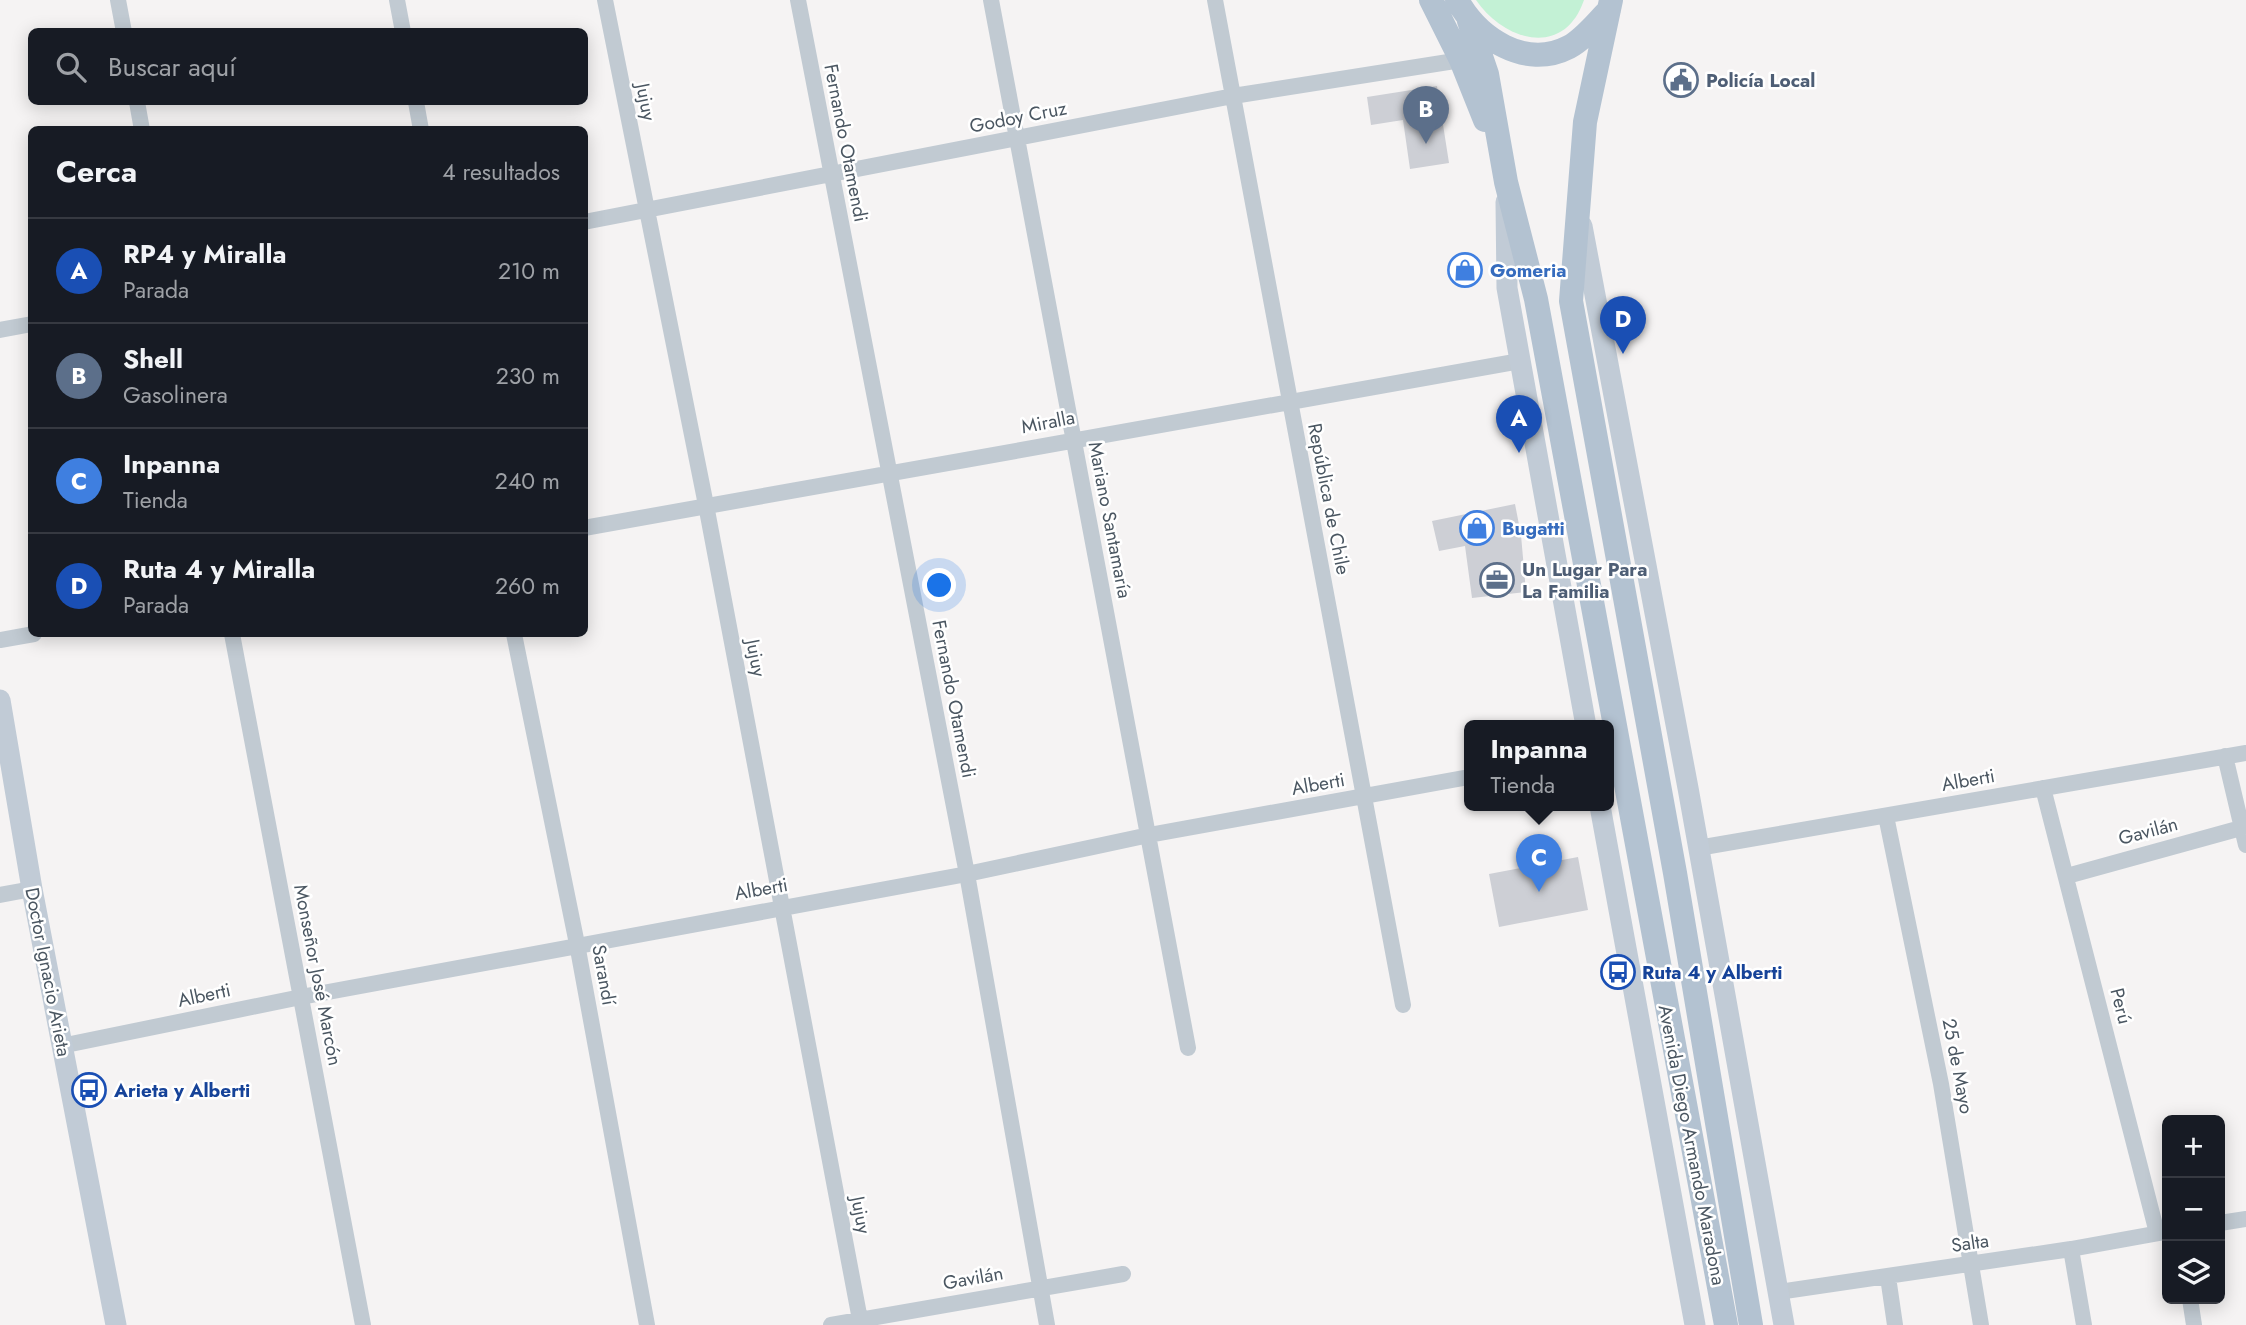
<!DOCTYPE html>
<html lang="es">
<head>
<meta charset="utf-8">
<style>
  :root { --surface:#171b24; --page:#20242c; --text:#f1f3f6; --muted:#9ea1a6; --line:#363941; --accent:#1a73e8 }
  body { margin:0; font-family:Jost,sans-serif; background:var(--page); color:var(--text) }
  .controls { position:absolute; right:21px; bottom:21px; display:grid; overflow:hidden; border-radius:10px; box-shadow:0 4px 18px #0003 }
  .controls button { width:63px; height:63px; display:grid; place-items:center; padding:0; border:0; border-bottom:2px solid var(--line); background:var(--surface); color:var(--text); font:35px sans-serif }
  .you { position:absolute; left:940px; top:586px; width:24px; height:24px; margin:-18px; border:5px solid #fff; border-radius:50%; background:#1a73e8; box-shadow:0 0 0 10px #1a73e833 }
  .badge { display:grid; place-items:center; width:46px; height:46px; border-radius:50%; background:var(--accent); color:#fff; font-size:23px; font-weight:700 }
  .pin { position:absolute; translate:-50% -58px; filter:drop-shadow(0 2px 4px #0008) }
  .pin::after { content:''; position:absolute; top:37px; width:24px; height:21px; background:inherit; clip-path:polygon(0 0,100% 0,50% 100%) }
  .popup { position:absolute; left:1464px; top:720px; width:150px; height:91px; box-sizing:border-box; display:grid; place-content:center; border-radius:10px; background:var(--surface); filter:drop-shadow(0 2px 5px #0005); font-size:23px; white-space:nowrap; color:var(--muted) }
  .popup b { font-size:26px; color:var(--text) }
  .popup::after { content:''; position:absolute; left:50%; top:100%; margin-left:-14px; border:14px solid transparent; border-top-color:var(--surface) }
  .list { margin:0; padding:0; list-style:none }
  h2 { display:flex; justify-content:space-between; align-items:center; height:91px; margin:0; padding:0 28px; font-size:30px }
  h2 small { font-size:23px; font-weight:400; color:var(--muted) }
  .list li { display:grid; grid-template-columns:46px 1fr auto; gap:21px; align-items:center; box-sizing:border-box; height:105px; padding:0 28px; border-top:2px solid var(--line) }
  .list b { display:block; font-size:26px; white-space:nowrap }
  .list p { margin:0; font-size:23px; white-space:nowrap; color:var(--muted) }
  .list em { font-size:23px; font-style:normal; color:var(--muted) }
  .icon { flex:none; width:38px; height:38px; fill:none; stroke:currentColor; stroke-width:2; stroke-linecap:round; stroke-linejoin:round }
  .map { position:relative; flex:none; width:2246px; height:1325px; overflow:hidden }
  .search { position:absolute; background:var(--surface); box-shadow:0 4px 18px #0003; left:28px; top:28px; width:560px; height:77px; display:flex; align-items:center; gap:18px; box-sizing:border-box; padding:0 24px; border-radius:10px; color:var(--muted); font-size:26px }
  .panel { position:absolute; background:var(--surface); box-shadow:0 4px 18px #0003; left:28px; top:126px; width:560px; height:511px; border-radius:10px }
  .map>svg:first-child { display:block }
  .green { fill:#c3f1d5 }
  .building { fill:#cdcfd5 }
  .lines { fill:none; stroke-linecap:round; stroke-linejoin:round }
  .street { stroke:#c1cad2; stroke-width:16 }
  .secondary { stroke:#c1cbd6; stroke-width:21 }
  .primary { stroke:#b3c2d1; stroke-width:24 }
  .labels { text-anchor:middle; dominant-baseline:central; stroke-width:5; stroke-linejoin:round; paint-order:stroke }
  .service-label { font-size:19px; font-weight:bold; fill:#4e5e75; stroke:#fff; text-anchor:start }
  .street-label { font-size:19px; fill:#4a5661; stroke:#fff }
  .shop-label { font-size:19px; font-weight:bold; fill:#366cbe; stroke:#fff; text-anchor:start }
  .transit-label { font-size:19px; font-weight:bold; fill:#164399; stroke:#fff; text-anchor:start }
</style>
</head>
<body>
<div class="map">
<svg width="2246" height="1325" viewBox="0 0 2246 1325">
  <rect width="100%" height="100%" fill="#f5f3f3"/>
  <path class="green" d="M1476,0H1584C1564,58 1505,42 1476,0Z"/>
  <path class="building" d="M1437,86L1449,163L1410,169L1403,120L1371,125L1367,97Z
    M1515,504L1521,535L1526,592L1472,598L1465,546L1439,551L1432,521Z
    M1578,857L1588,910L1499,927L1489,874Z"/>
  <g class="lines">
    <path class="street" d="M118,0L124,32
      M397,0L403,32
      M605,0L706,505L861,1325
      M798,0L967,874L1047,1325
      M991,0L1188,1048
      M1215,0L1403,1005
      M137,102L142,130
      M416,102L421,130
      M584,222L1233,96L1461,60
      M0,330L32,324
      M584,528L1520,361
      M232,634L363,1325
      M514,634L577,944L647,1325
      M0,640L34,634
      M2225,756L2246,845
      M2043,788L2157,1233
      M1886,816L1941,1084L1981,1325
      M1698,848L2246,753
      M2067,876L2241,828
      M0,895L32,889
      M61,1046L301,997L967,874L1149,835L1469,777
      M2220,1223L2246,1219
      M2071,1249L2084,1325
      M1888,1277L1895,1325
      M1778,1292L2071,1249L2165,1232
      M2190,1299L2194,1325
      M831,1325L1123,1274"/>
    <path class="secondary" d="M1506,202L1507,288L1586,726
      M1582,226L1688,788L1784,1325
      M0,700L32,889L116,1325
      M1600,806L1695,1325"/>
    <path class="primary" d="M1431,0L1461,60L1485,120
      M1457,0C1478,38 1525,70 1569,47C1584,39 1597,22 1609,10
      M1611,0L1585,122L1571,301L1675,873L1751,1325
      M1469,21L1487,74L1506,182L1536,299L1726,1325"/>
  </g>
  <defs>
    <g id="civic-ring" transform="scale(1.75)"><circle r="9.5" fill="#fff" stroke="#5c6f8a" stroke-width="1.5"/><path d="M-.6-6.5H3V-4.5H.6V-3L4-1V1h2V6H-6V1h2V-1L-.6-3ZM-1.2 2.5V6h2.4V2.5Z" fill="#5c6f8a"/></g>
    <g id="shop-ring" transform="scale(1.75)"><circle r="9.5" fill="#fff" stroke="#3f7fe0" stroke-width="1.5"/><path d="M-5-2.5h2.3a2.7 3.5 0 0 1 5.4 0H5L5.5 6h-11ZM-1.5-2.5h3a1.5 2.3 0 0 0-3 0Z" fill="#3f7fe0"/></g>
    <g id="office-ring" transform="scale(1.75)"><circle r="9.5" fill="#fff" stroke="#5c6f8a" stroke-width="1.5"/><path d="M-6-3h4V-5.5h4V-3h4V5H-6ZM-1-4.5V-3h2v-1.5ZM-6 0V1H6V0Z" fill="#5c6f8a"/></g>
    <g id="bus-ring" transform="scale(1.75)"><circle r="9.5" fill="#fff" stroke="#1a4fb4" stroke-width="1.5"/><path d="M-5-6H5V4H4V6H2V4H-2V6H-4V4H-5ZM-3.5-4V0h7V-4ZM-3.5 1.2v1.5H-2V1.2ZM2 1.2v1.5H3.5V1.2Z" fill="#1a4fb4"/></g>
  </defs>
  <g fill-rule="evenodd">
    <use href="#civic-ring" x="1681" y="80"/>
    <use href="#shop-ring" x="1465" y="270"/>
    <use href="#shop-ring" x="1477" y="528"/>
    <use href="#office-ring" x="1497" y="580"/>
    <use href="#bus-ring" x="1618" y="972"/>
    <use href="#bus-ring" x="89" y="1090"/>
  </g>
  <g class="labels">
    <g class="service-label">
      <text x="1706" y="80">Policía Local</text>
      <text x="1522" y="569">Un Lugar Para<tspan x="1522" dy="22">La Familia</tspan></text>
    </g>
    <g class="street-label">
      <text transform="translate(646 102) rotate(79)">Jujuy</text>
      <text transform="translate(1018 117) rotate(-11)">Godoy Cruz</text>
      <text transform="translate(846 143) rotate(79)">Fernando Otamendi</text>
      <text transform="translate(1048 422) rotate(-11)">Miralla</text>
      <text transform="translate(1329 499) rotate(79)">República de Chile</text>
      <text transform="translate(1110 520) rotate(79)">Mariano Santamaría</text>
      <text transform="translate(756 658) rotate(79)">Jujuy</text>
      <text transform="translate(954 699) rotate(79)">Fernando Otamendi</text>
      <text transform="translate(1968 780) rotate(-10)">Alberti</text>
      <text transform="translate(1318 784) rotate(-10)">Alberti</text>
      <text transform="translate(2148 831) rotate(-15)">Gavilán</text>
      <text transform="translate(761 889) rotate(-10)">Alberti</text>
      <text transform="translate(48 972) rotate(79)">Doctor Ignacio Arieta</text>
      <text transform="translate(318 975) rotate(79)">Monseñor José Marcón</text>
      <text transform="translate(604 975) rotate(80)">Sarandí</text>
      <text transform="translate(204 995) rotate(-12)">Alberti</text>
      <text transform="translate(2121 1006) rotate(76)">Perú</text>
      <text transform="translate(1958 1066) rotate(79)">25 de Mayo</text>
      <text transform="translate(1692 1145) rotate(79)">Avenida Diego Armando Maradona</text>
      <text transform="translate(861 1215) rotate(79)">Jujuy</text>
      <text transform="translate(1970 1243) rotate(-8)">Salta</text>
      <text transform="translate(973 1278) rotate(-10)">Gavilán</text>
    </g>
    <g class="shop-label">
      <text x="1490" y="270">Gomeria</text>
      <text x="1502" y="528">Bugatti</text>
    </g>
    <g class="transit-label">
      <text x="1642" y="972">Ruta 4 y Alberti</text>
      <text x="114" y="1090">Arieta y Alberti</text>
    </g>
  </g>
</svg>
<div class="controls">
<button>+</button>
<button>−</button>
<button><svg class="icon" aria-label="layers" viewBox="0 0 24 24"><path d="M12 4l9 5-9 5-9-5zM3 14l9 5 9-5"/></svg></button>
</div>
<div class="you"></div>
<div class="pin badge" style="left:1519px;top:453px;background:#1a4fb4">A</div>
<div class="pin badge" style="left:1426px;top:144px;background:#5c6f8a">B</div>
<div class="pin badge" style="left:1539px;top:892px;background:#3f7fe0">C</div>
<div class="popup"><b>Inpanna</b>Tienda</div>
<div class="pin badge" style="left:1623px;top:354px;background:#1a4fb4">D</div>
<div class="search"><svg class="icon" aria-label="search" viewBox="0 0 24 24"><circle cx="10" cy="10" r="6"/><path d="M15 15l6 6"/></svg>Buscar aquí</div>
<section class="panel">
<h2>Cerca<small>4 resultados</small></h2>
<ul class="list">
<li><span class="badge" style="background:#1a4fb4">A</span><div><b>RP4 y Miralla</b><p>Parada</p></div><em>210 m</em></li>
<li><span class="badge" style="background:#5c6f8a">B</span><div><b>Shell</b><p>Gasolinera</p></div><em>230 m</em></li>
<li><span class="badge" style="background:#3f7fe0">C</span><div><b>Inpanna</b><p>Tienda</p></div><em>240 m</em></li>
<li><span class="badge" style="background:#1a4fb4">D</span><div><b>Ruta 4 y Miralla</b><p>Parada</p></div><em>260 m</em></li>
</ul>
</section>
</div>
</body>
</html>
